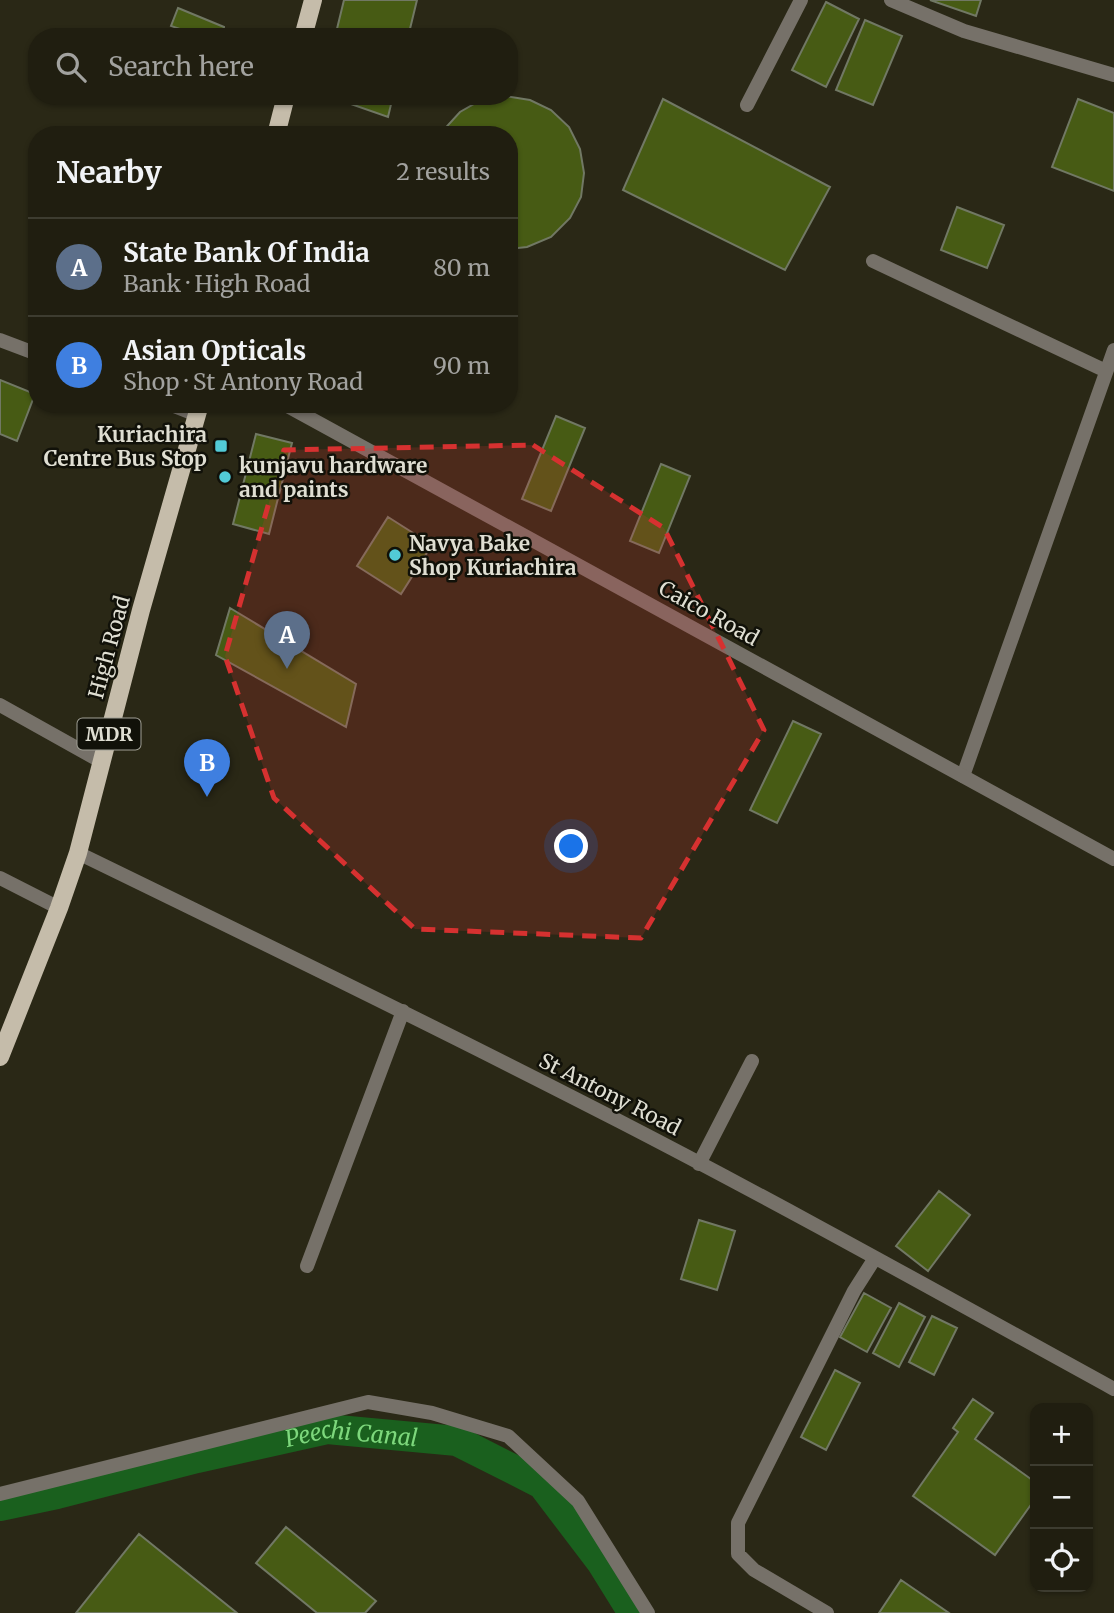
<!DOCTYPE html>
<html lang="en">
<head>
<meta charset="utf-8">
<style>
  :root { --surface:#201e10; --page:#282719; --text:#f1f3f6; --muted:#a2a29f; --line:#3d3c30; --accent:#bca0f2 }
  body { margin:0; font-family:Merriweather,serif; background:var(--page); color:var(--text) }
  .controls { position:absolute; right:21px; bottom:21px; display:grid; overflow:hidden; border-radius:14px; box-shadow:0 2px 5px #0004 }
  .controls button { width:63px; height:63px; display:grid; place-items:center; padding:0; border:0; border-bottom:2px solid var(--line); background:var(--surface); color:var(--text); font:35px sans-serif }
  .you { position:absolute; left:572px; top:847px; width:24px; height:24px; margin:-18px; border:5px solid #fff; border-radius:50%; background:#1a73e8; box-shadow:0 0 0 10px #1a73e833 }
  .badge { display:grid; place-items:center; width:46px; height:46px; border-radius:50%; background:var(--accent); color:#fff; font-size:23px; font-weight:700 }
  .pin { position:absolute; translate:-50% -58px; filter:drop-shadow(0 2px 4px #0008) }
  .pin::after { content:''; position:absolute; top:37px; width:24px; height:21px; background:inherit; clip-path:polygon(0 0,100% 0,50% 100%) }
  .list { margin:0; padding:0; list-style:none }
  h2 { display:flex; justify-content:space-between; align-items:center; height:91px; margin:0; padding:0 28px; font-size:30px }
  h2 small { font-size:23px; font-weight:400; color:var(--muted) }
  .list li { display:grid; grid-template-columns:46px 1fr auto; gap:21px; align-items:center; box-sizing:border-box; height:98px; padding:0 28px; border-top:2px solid var(--line) }
  .list b { display:block; font-size:26px; white-space:nowrap }
  .list p { margin:0; font-size:23px; white-space:nowrap; color:var(--muted) }
  .list em { font-size:23px; font-style:normal; color:var(--muted) }
  .icon { flex:none; width:38px; height:38px; fill:none; stroke:currentColor; stroke-width:2; stroke-linecap:round; stroke-linejoin:round }
  .map { position:relative; flex:none; width:1114px; height:1613px; overflow:hidden }
  .search { position:absolute; background:var(--surface); box-shadow:0 2px 5px #0004; left:28px; top:28px; width:490px; height:77px; display:flex; align-items:center; gap:18px; box-sizing:border-box; padding:0 24px; border-radius:28px; color:var(--muted); font-size:26px }
  .panel { position:absolute; background:var(--surface); box-shadow:0 2px 5px #0004; left:28px; top:126px; width:490px; height:287px; border-radius:28px }
  .map>svg:first-child { display:block }
  .lines { fill:none; stroke-linecap:round; stroke-linejoin:round }
  .canal { stroke:#1a601e; stroke-width:30 }
  .building { fill:#475b14; stroke:#717864; stroke-width:2 }
  .minor { stroke:#767169; stroke-width:14 }
  .tertiary { stroke:#767169; stroke-width:14 }
  .primary { stroke:#c5bcaa; stroke-width:18 }
  .marked { fill:#d63130; fill-opacity:0.2; stroke:#d63130; stroke-width:5; stroke-dasharray:14 9; stroke-linejoin:round }
  .poi-dot { fill:#52cbd7; stroke:#111109; stroke-width:2.5 }
  .labels { text-anchor:middle; dominant-baseline:central; stroke-width:5; stroke-linejoin:round; paint-order:stroke }
  .shield { fill:#111109; stroke:#a1a096; stroke-width:2 }
  .shield-label { font-size:19px; font-weight:bold; fill:#dfded2 }
  .poi-label { font-size:21px; font-weight:bold; fill:#dfded2; stroke:#111109; text-anchor:start }
  .street-label { font-size:21px; fill:#dfded2; stroke:#111109 }
  .water-label { font-size:23px; font-style:italic; fill:#7dd77c; stroke:#111109 }
</style>
</head>
<body>
<div class="map">
<svg width="1114" height="1613" viewBox="0 0 1114 1613">
  <rect width="100%" height="100%" fill="#2a2816"/>
  <g class="lines">
    <path class="canal" id="s1" d="M0,1506L57,1494L197,1458L327,1429L457,1441L542,1484L602,1563L633,1613"/>
  </g>
  <path class="building" d="M344,0H417L408,37H335Z
    M930,0H981L976,16Z
    M826,2L859,19L826,87L792,70Z
    M178,8L224,27L223,37H203L171,26Z
    M865,20L902,36L873,105L836,90Z
    M328,96H393L388,117Z
    M505,96L530,100L551,110L569,127L580,149L584,173L581,197L570,218L551,237L527,247L509,249V135H439L460,112L481,100Z
    M663,99L830,187L785,270L623,190Z
    M1078,99L1114,113V191L1052,167Z
    M957,207L1004,225L987,268L941,250Z
    M0,380L35,394L17,441L0,434Z
    M556,416L585,428L551,511L522,499Z
    M256,434L292,443L269,534L233,524Z
    M661,464L690,476L659,553L630,541Z
    M388,517L432,545L401,594L357,566Z
    M230,608L356,684L346,727L216,655Z
    M793,721L821,734L777,823L750,810Z
    M939,1191L970,1215L928,1271L896,1246Z
    M699,1220L735,1231L717,1290L681,1279Z
    M864,1293L891,1308L867,1352L840,1337Z
    M899,1303L925,1317L899,1367L873,1353Z
    M932,1316L957,1328L934,1375L909,1362Z
    M835,1370L860,1383L826,1450L801,1437Z
    M973,1399L993,1413L975,1439L1035,1482V1499L995,1555L913,1496L958,1432L953,1428Z
    M286,1527L376,1601L365,1613H317L256,1563Z
    M139,1534L237,1613H76Z
    M901,1580L949,1613H879Z"/>
  <g class="lines">
    <path class="minor" d="M891,0L964,31L1114,75
      M747,105L801,0
      M873,261L1106,371
      M0,340L37,354
      M169,404L197,415
      M0,705L102,762
      M963,776L1114,350
      M78,853C259,941 440,1029 619,1121C786,1207 950,1299 1114,1389
      M0,878L59,908
      M699,1164L752,1061
      M307,1266L403,1011
      M0,1494L368,1402L432,1413L508,1436L578,1501L648,1613
      M827,1613L754,1570L738,1554V1523L854,1291L875,1258"/>
    <path class="tertiary" d="M284,404L1114,859"/>
    <path class="primary" d="M303,37L313,0
      M276,135L286,96
      M0,1057L59,908L78,853L141,610L200,404"/>
  </g>
  <path class="marked" d="M533,445L664,528L764,730L641,938L415,929L274,798L225,656L284,450Z"/>
  <g class="poi-dot">
    <rect x="214" y="439" width="14" height="14" rx="3.5"/>
    <circle cx="225" cy="477" r="7"/>
    <circle cx="395" cy="555" r="7"/>
  </g>
  <g class="labels">
    <rect class="shield" x="77.5" y="718.5" width="63" height="31" rx="5"/>
    <g class="shield-label">
      <text x="109" y="734">MDR</text>
    </g>
    <g class="poi-label">
      <text x="207" y="434" text-anchor="end">Kuriachira<tspan x="207" dy="24">Centre Bus Stop</tspan></text>
      <text x="239" y="465">kunjavu hardware<tspan x="239" dy="24">and paints</tspan></text>
      <text x="409" y="543">Navya Bake<tspan x="409" dy="24">Shop Kuriachira</tspan></text>
    </g>
    <g class="street-label">
      <text transform="translate(709 613) rotate(29)">Caico Road</text>
      <text transform="translate(109 647) rotate(-75)">High Road</text>
      <text transform="translate(610 1094) rotate(27)">St Antony Road</text>
    </g>
    <g class="water-label">
      <text stroke="none"><textPath href="#s1" startOffset="360">Peechi Canal</textPath></text>
    </g>
  </g>
</svg>
<div class="controls">
<button>+</button>
<button>−</button>
<button><svg class="icon" aria-label="locate" viewBox="0 0 24 24"><circle cx="12" cy="12" r="6"/><path d="M12 2v4M12 18v4M2 12h4M18 12h4"/></svg></button>
</div>
<div class="you"></div>
<div class="pin badge" style="left:287px;top:669px;background:#5c6f8a">A</div>
<div class="pin badge" style="left:207px;top:797px;background:#3f7fe0">B</div>
<div class="search"><svg class="icon" aria-label="search" viewBox="0 0 24 24"><circle cx="10" cy="10" r="6"/><path d="M15 15l6 6"/></svg>Search here</div>
<section class="panel">
<h2>Nearby<small>2 results</small></h2>
<ul class="list">
<li><span class="badge" style="background:#5c6f8a">A</span><div><b>State Bank Of India</b><p>Bank · High Road</p></div><em>80 m</em></li>
<li><span class="badge" style="background:#3f7fe0">B</span><div><b>Asian Opticals</b><p>Shop · St Antony Road</p></div><em>90 m</em></li>
</ul>
</section>
</div>
</body>
</html>
